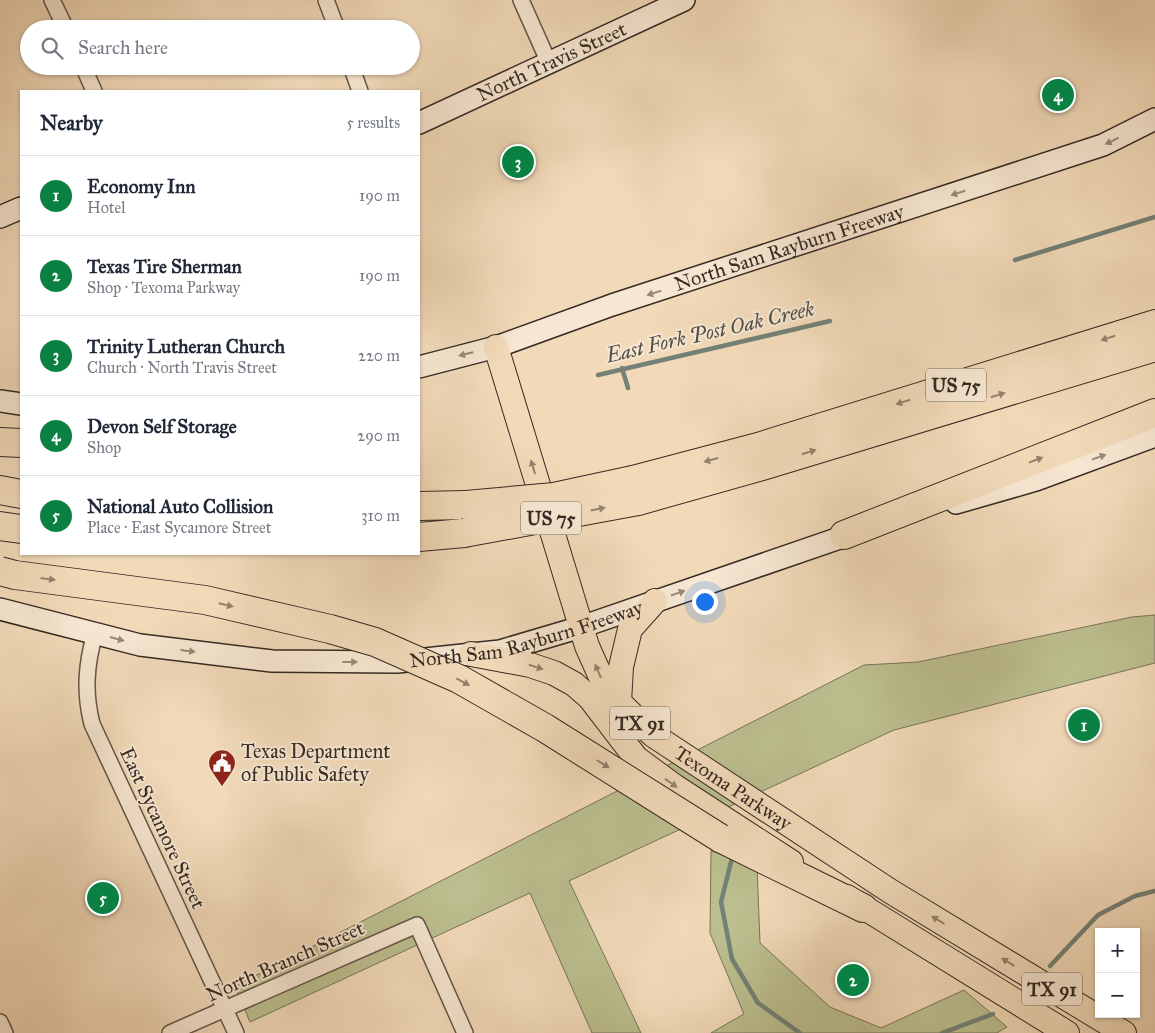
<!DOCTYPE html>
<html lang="en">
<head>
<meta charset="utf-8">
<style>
  :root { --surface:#fff; --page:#f2f2f3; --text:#1f2937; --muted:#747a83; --line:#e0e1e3; --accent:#0b8043 }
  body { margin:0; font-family:"IM FELL Great Primer",serif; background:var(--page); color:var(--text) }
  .controls { position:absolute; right:15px; bottom:15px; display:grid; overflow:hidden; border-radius:0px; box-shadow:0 1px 4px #0004 }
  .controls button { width:45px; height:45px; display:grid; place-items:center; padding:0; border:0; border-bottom:1px solid var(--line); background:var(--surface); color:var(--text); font:25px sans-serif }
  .you { position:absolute; left:704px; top:601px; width:18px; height:18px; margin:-12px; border:4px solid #fff; border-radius:50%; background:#1a73e8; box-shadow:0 0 0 8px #1a73e833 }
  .badge { display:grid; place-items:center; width:32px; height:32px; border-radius:50%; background:var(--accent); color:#fff; font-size:16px; font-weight:700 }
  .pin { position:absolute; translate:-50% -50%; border:2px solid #fff; box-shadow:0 1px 5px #0006 }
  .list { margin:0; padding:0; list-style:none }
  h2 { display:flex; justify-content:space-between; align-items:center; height:65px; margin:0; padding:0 20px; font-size:21px }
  h2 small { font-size:16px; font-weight:400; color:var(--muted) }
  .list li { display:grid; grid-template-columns:32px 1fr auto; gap:15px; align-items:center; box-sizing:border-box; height:80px; padding:0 20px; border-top:1px solid var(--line) }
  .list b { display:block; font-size:19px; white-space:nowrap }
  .list p { margin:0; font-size:16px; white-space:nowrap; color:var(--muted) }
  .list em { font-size:16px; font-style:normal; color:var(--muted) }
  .icon { flex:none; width:28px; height:28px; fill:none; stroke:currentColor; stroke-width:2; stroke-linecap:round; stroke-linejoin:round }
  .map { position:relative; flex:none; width:1155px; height:1033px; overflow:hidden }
  .search { position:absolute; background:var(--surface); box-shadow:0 1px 4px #0004; left:20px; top:20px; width:400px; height:55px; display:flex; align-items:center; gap:12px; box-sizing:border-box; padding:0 18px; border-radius:28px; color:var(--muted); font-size:19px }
  .panel { position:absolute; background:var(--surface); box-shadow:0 1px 4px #0004; left:20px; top:90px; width:400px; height:465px; border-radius:0px }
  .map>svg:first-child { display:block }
  .green { fill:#bcbf8f; stroke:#78745a }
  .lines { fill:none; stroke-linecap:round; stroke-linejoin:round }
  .stream { stroke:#738176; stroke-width:4.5 }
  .minor-casing { stroke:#645649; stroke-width:18 }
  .secondary-casing { stroke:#352a24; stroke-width:24 }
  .primary-casing { stroke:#352a24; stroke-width:26 }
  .motorway-casing { stroke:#352a24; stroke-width:30 }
  .minor { stroke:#f7e7d2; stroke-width:15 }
  .secondary { stroke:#f7e7d2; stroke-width:21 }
  .primary { stroke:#f2dab9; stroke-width:24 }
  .motorway { stroke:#f2dab9; stroke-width:28 }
  .motorway-bridge-casing { stroke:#352a24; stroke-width:30; stroke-linecap:butt }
  .motorway-bridge { stroke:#f2dab9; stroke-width:28 }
  .oneway { fill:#96887b }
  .oneway2 { fill:#94826e }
  .labels { text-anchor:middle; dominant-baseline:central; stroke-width:4; stroke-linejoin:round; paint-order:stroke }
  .shield { fill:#f7e7d2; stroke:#6f6358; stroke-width:1 }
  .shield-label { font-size:19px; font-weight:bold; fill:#352a24 }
  .street-label { font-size:20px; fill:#352a24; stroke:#f7e7d2 }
  .poi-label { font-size:20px; fill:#352a24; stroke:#f7e7d2; text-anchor:start }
  .water-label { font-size:21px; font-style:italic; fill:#4f4e46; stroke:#f7e7d2 }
</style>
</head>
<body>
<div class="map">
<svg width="1155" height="1033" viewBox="0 0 1155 1033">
  <rect width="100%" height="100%" fill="#f2dab9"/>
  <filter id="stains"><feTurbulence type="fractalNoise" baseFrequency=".004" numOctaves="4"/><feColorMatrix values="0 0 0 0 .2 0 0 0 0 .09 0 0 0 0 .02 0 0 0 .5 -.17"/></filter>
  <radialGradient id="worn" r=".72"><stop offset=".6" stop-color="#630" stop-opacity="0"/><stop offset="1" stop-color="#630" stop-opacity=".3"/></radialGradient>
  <path class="green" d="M1155,615V663L894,730L569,881L641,1033H592L530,893L250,1022L235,986L864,665L918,662L1132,617Z
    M711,851L757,865L760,943L830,1007L881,1028L964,990L1007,1027L997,1033H711L744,1014L710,933Z"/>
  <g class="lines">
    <path class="stream" d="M1015,260L1155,217
      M622,368L628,388
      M598,375L830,321
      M733,854L721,902L732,959L758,1003L800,1033
      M1050,966L1098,915L1135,896L1155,891
      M942,1033L993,1014"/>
    <g class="minor-casing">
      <path id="minor" d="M52,0L66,29
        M326,0L337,29
        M521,0L549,63
        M83,66L94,91
        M351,66L360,91
        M95,633C86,665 84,692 92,724L236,1033
        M0,1022L5,1033
        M170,1033L417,925L465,1033"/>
    </g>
    <g class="secondary-casing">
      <g id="secondary">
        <path id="s1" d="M419,123L684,0"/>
        <path d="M0,217L21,208"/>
        <path id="s2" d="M419,367L496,347L612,305L1103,145L1155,119"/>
        <path d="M0,401L21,404"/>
        <path d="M956,503L1036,480L1155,436"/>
        <path id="s3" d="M0,609L140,645L272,661L397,662L500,651L581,627L857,532"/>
      </g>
    </g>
    <g class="primary-casing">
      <g id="primary">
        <path id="s4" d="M496,347L587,646L603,682L619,702L653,735L890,891L1124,1033"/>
        <path d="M471,654L530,665L554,673L574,684L590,698L636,758L674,786L791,862"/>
        <path d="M619,702L621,667L630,629L655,601"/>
        <path d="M847,897L1067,1033"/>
      </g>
    </g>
    <g class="motorway-casing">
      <path id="motorway" d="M0,442L21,443
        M633,480L758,447L1155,324
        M0,490L21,494
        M638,501L762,466L1155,347
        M419,506L466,505
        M0,526L21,529
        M844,535L1155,413
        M419,537L464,533
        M720,838L863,908"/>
    </g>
    <use href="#minor" class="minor"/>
    <use href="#secondary" class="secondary"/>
    <use href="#primary" class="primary"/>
    <use href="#motorway" class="motorway"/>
    <g class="motorway-bridge-casing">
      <path id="motorway-bridge" d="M466,505L554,497L633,480
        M464,533L638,501
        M0,571L15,575L205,600L330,629L375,642L459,679L545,728L720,838"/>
    </g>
    <use href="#motorway-bridge" class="motorway-bridge"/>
  </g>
  <defs><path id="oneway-solid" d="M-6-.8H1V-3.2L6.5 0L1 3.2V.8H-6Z" transform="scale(1.25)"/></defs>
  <g class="oneway">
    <use href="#oneway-solid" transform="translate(1112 141) rotate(154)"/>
    <use href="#oneway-solid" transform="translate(958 193) rotate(162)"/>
    <use href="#oneway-solid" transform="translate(654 293) rotate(163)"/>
    <use href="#oneway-solid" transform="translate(466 354) rotate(166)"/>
    <use href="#oneway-solid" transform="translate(1099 457) rotate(-20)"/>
    <use href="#oneway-solid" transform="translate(678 593) rotate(-19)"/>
    <use href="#oneway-solid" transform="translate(117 639) rotate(15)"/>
    <use href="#oneway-solid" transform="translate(188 651) rotate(7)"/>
    <use href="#oneway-solid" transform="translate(350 662)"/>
  </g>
  <g class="oneway2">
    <use href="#oneway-solid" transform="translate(1108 338) rotate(163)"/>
    <use href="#oneway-solid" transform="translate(998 395) rotate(-17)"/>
    <use href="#oneway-solid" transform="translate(903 402) rotate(163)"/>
    <use href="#oneway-solid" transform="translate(809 452) rotate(-17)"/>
    <use href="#oneway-solid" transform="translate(711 460) rotate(165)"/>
    <use href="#oneway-solid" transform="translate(1036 460) rotate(-21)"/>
    <use href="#oneway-solid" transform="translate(533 467) rotate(-107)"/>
    <use href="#oneway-solid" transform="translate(598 509) rotate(-11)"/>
    <use href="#oneway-solid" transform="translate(48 579) rotate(7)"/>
    <use href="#oneway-solid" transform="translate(226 605) rotate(13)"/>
    <use href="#oneway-solid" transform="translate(536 667) rotate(17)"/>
    <use href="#oneway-solid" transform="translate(598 671) rotate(-114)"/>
    <use href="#oneway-solid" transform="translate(463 682) rotate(28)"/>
    <use href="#oneway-solid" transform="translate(603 764) rotate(32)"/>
    <use href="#oneway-solid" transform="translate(671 783) rotate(35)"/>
    <use href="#oneway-solid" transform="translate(938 920) rotate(-149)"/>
    <use href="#oneway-solid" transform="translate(1008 962) rotate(-149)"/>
  </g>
  <defs>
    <g id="civic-pin" transform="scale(1.4375)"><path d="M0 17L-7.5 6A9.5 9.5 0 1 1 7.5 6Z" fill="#8f2418" stroke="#f7e7d2"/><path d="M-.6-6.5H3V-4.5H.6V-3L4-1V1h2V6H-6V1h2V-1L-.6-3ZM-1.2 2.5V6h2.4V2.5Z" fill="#fff"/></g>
  </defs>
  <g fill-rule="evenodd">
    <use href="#civic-pin" x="222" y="763"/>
  </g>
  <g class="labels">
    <g class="shield">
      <rect x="926" y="368.5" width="60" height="33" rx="4"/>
      <rect x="521" y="501.5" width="60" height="33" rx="4"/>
      <rect x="610" y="706.5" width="60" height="33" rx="4"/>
      <rect x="1022" y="972.5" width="60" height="33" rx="4"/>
    </g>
    <g class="shield-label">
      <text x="956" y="385">US 75</text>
      <text x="551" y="518">US 75</text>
      <text x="640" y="723">TX 91</text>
      <text x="1052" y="989">TX 91</text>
    </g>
    <g class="street-label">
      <text stroke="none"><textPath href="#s1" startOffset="146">North Travis Street</textPath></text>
      <text stroke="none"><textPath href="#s2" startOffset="389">North Sam Rayburn Freeway</textPath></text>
      <text stroke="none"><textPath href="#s3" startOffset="535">North Sam Rayburn Freeway</textPath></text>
      <text stroke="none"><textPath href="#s4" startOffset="521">Texoma Parkway</textPath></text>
      <text transform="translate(163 828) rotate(65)">East Sycamore Street</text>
      <text transform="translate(285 961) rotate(-24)">North Branch Street</text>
    </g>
    <g class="poi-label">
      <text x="241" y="751">Texas Department<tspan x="241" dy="23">of Public Safety</tspan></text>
    </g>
    <g class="water-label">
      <text transform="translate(710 332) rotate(-13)">East Fork Post Oak Creek</text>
    </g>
  </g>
  <rect width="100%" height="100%" filter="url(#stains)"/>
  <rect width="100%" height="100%" fill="url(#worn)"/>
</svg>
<div class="controls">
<button>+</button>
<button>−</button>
</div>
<div class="you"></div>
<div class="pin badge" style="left:1084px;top:725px">1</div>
<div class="pin badge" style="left:853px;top:980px">2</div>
<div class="pin badge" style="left:518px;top:162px">3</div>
<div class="pin badge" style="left:1058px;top:95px">4</div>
<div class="pin badge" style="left:103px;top:898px">5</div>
<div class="search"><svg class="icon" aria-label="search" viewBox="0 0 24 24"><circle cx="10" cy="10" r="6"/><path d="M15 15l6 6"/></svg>Search here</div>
<section class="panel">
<h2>Nearby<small>5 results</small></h2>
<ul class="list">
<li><span class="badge">1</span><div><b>Economy Inn</b><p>Hotel</p></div><em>190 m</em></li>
<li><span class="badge">2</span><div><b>Texas Tire Sherman</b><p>Shop · Texoma Parkway</p></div><em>190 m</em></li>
<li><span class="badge">3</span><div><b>Trinity Lutheran Church</b><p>Church · North Travis Street</p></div><em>220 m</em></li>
<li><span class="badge">4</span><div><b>Devon Self Storage</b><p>Shop</p></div><em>290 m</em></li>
<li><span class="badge">5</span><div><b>National Auto Collision</b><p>Place · East Sycamore Street</p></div><em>310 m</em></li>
</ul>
</section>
</div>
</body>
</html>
